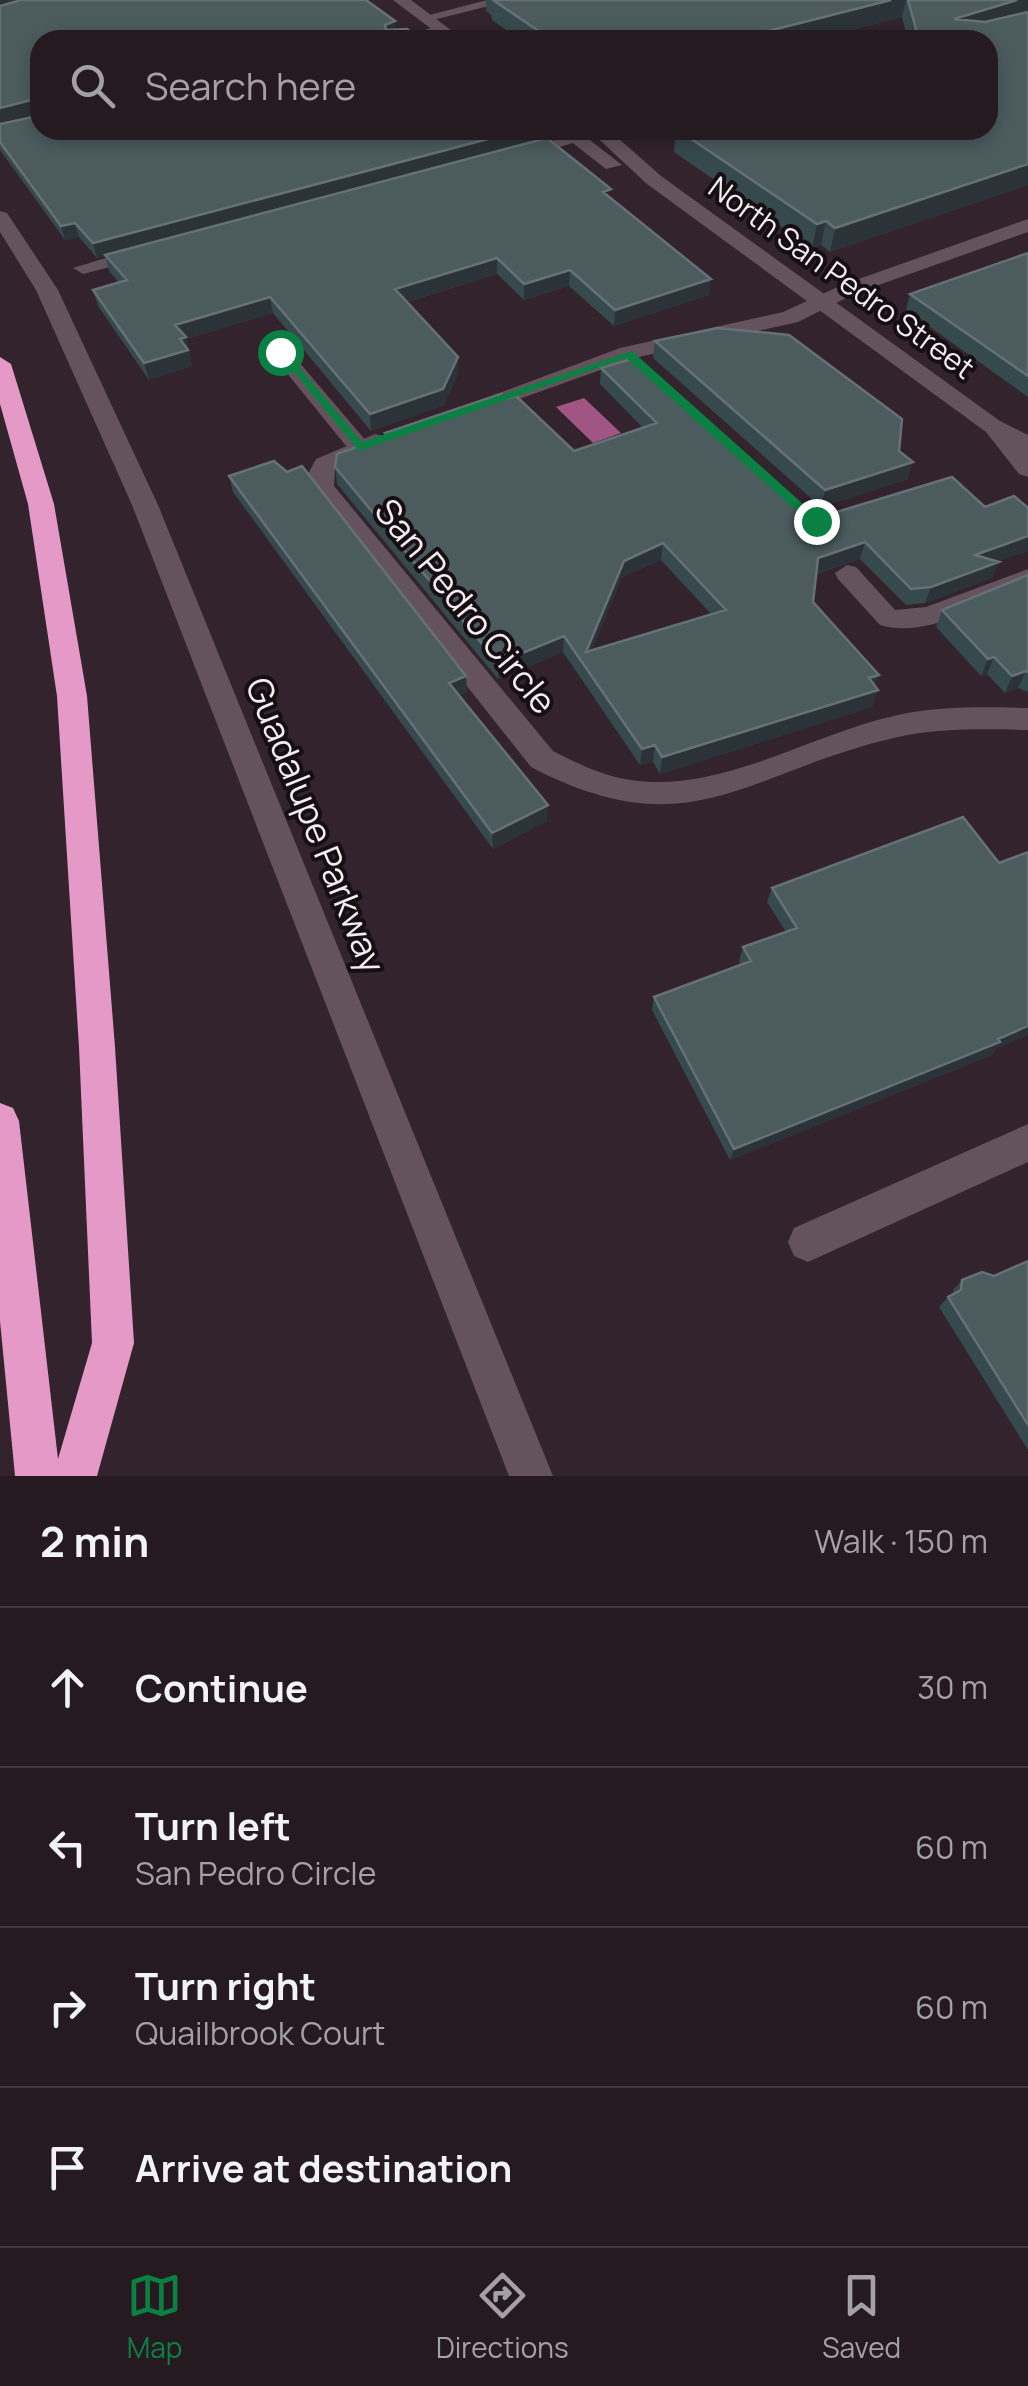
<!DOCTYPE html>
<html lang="en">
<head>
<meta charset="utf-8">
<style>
  :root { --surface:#261a21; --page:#32272e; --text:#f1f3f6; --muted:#a4a1a5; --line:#42383f; --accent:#0b8043 }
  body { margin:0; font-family:Manrope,sans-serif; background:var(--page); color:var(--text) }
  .stop { position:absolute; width:30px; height:30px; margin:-22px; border:8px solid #0b8043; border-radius:50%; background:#fff }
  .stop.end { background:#0b8043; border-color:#fff; box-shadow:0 2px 10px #0008 }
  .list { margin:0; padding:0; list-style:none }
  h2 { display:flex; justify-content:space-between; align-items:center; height:130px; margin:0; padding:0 40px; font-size:42px }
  h2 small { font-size:32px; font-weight:400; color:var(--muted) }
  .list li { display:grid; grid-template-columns:65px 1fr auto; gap:30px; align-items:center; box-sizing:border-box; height:160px; padding:0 40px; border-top:2px solid var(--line) }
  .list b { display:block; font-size:38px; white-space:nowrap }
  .list p { margin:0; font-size:32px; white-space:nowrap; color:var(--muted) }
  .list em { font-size:32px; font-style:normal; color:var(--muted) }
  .icon { flex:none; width:55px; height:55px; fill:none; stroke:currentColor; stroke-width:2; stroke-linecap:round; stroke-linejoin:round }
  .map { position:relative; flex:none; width:1028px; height:1476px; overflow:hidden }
  .search { position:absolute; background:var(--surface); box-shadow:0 5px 15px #0003; left:30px; right:30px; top:30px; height:110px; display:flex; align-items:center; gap:25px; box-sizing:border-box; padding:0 35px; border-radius:30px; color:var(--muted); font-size:38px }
  .sheet { height:770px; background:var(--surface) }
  nav { display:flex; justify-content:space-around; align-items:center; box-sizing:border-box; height:140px; border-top:2px solid var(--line); background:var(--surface); font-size:28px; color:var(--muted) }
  nav a { display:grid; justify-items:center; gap:5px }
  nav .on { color:var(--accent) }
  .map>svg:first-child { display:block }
  .water { fill:#a15584 }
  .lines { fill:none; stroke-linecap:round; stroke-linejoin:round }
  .lane { fill:#64535d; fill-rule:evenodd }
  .street { fill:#64535d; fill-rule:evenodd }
  .secondary { fill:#64535d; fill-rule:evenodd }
  .highway { fill:#e599c6; fill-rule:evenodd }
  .wall { fill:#36494c; fill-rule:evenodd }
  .shaded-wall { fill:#2c3338 }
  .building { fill:#4b5b5e; stroke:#667175; stroke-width:2.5; fill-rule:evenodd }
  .route { fill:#0b8043 }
  .labels { text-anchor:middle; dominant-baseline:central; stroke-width:8; stroke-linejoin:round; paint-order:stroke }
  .far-street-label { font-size:30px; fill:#f5ebf0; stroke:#150f13 }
  .street-label { font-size:35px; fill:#f5ebf0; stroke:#150f13 }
</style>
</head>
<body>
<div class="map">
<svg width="1028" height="1476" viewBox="0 0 1028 1476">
  <rect width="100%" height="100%" fill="#32232c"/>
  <path class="water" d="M584,398L621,433L593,443L556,407Z"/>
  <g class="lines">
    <path class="lane" d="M487,0H513L425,22L418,18Z
      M280,346L287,348L367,442V452H351L273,356V348Z
      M847,565L856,567L895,610L926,607L1028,569V586C985,603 927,639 880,625L838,579L835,573Z"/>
    <path class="street" d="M442,25L450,30L448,33L389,40Z
      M588,130H617L519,159L510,154Z
      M1028,219V232L856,293L798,322L634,358L474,415L466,417L454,410L620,348L783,312L842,285Z
      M145,246L152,248V256L83,274L73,268Z
      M375,434L383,436L387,441L383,446L335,469L334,486L553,751C579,764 602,776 631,780C721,794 812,733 898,715C940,706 985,707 1028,708V730C985,729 940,728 898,737C746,771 692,851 531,767L310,488L307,476L316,459Z
      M1028,1124V1162L808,1262L794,1256L788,1242L794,1228Z"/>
    <path class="secondary" d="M393,0H411L464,40H446Z
      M556,130H577L622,165L606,169Z
      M589,130H609L661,176L1000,421L1028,435V477L1019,474L986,432L647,184Z
      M0,211L7,213L58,290L158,505L553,1476H509L132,505L36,290L0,232Z"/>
    <path class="highway" d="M0,357L11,364L54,504L87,696L115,1047L134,1343L97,1476H15L0,1321V1103L13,1108L19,1121L58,1459L92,1343L79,1047L57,696L28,504L0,404Z"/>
  </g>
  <path class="wall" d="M486,0H1028V185L830,252L821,245L812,248L674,152L676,130H988V40H908L902,17L814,40H520L492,20L491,15L486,11Z
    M0,6L395,21V30L40,130H532V141L300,203L610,197L709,295L614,326L569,286L524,300L497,274L407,302L458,357V374L444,405L371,431L273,313L186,339L192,366L149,380L98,306L93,290L119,283L109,271L105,256L97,258L79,237L65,240L0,150V124L37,116L38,113L0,122Z
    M1028,253V397L906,310L910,294Z
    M655,341L899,451L908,479L821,507L653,358Z
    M601,368L808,513L1028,551L998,561L992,578L925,603L906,605L860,559L816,574L813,602L875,687L872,707L660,774L653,762L640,765L563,652L498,679L337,484L335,467L385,437V433L506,399L574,451L643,428L600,384ZM661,560L711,614L592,650L622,577Z
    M229,476L466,676L467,692L460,695L547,821L493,849L233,492Z
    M1028,575V692L1018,688L1005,693L987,674L981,676L936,627L942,610Z
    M772,888L996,1049L992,1055L730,1160L652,1010L654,997L741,965L739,961L743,947L786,932L767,902Z
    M1028,1261V1450L939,1307L948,1297L953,1295V1290L962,1280L994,1276Z"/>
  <path class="shaded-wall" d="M0,0H19L0,4Z
    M891,0H906L902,17L814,40H733Z
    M1017,0H1028V16L948,40L954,19Z
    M395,21L396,34L386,38L385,25Z
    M35,99L39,112L0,122V108Z
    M522,130H532V141L97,258L93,243Z
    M1028,164V185L830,252L835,228Z
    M826,221L821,245L812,248L817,224Z
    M75,223L79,237L65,240L61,226Z
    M497,258V274L396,305L395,289Z
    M570,270L569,286L524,300V284Z
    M711,279L709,295L614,326L615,310Z
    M270,297L273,313L186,339L192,366L149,380L144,363L175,325Z
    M458,357V374L444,405L371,431L370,414Z
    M913,462L908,479L821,507L825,490Z
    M1028,536V551L969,572L975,555Z
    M865,542L860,559L814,574L818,558Z
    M663,543L661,560L622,577L585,668L586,652L624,561Z
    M999,562L992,578L925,603L931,587Z
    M564,636L563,652L498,679V663Z
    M994,657L987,674L981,676L988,659Z
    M1026,671L1018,688L1005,693L1012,676Z
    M879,675L873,691L869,678Z
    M466,676L467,692L450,699L449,683Z
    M878,690L872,707L660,774L662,757Z
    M655,745L653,762L640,765L642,749Z
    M548,805L547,821L493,849L492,833Z
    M1028,1026V1035L996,1049L992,1055L730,1160L734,1149Z"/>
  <path class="building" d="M21,0H366L395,21L385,25L386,30L407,29L422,40H40V103L35,99L0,108V6Z
    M493,0H891L733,40H552Z
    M908,0H1017L954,19L985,22L1028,12V164L835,228L826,221L817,224L678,130H988V40H919Z
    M40,103V130H522L93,243L75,223L61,226L0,142V124L37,116Z
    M547,138L611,189L603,192L711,279L615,310L570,270L524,284L497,258L395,289L458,357L443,389L370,414L270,297L175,325L186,337L180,339L188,350L144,363L93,290L127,280L105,255Z
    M1028,253V376L910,294Z
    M718,328L789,335L902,419L899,451L913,462L825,490L655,341Z
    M635,358L808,513L830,514L952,477L985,507L1014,496L1028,508V536L975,555L999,562L931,587L911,589L865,542L818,558L813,602L879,675L869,678L878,690L662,757L655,745L642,749L564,636L498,663L335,467L337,454L388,436L385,433L501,394L506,399L516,396L574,451L657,423L601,368ZM663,543L726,610L586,652L624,561Z
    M274,461L287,472L302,466L466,676L449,683L548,805L492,833L229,476Z
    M1028,575V672L1026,671L1012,676L994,657L988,659L942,610Z
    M963,817L999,863L1028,852V1026L998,1039L1000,1042L734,1149L654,997L751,961L743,947L797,928L772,888Z
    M1028,1261V1425L948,1297L961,1290L962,1280L982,1272L994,1276Z"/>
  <path class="route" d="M276,350H285L362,442L632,351L822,521L811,524L626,358L359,451Z"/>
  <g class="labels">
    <g class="far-street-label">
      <text transform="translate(842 277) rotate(36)">North San Pedro Street</text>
    </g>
    <g class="street-label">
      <text transform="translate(466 606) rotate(51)">San Pedro Circle</text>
      <text transform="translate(316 825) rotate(68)">Guadalupe Parkway</text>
    </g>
  </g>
</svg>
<div class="stop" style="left:280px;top:352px"></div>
<div class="stop end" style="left:816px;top:521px"></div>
<div class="search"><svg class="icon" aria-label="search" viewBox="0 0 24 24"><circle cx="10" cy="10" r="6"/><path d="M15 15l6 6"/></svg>Search here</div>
</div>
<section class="sheet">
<h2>2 min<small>Walk · 150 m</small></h2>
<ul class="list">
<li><svg class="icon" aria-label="ahead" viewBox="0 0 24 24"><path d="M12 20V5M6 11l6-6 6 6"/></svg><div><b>Continue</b></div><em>30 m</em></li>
<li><svg class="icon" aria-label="left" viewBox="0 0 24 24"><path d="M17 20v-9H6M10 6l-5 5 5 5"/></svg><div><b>Turn left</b><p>San Pedro Circle</p></div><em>60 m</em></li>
<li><svg class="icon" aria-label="right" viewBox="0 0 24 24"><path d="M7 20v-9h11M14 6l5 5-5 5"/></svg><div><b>Turn right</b><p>Quailbrook Court</p></div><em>60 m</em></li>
<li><svg class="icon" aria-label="arrive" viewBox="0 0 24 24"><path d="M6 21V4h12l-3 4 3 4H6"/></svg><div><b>Arrive at destination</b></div></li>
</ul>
</section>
<nav>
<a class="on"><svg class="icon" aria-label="map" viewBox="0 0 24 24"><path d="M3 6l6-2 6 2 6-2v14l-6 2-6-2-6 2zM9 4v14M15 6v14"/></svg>Map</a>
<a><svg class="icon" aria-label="directions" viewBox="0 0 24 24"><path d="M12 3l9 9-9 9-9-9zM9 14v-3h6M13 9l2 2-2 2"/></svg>Directions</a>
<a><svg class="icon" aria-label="saved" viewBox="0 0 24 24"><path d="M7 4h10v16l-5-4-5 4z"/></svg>Saved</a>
</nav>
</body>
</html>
